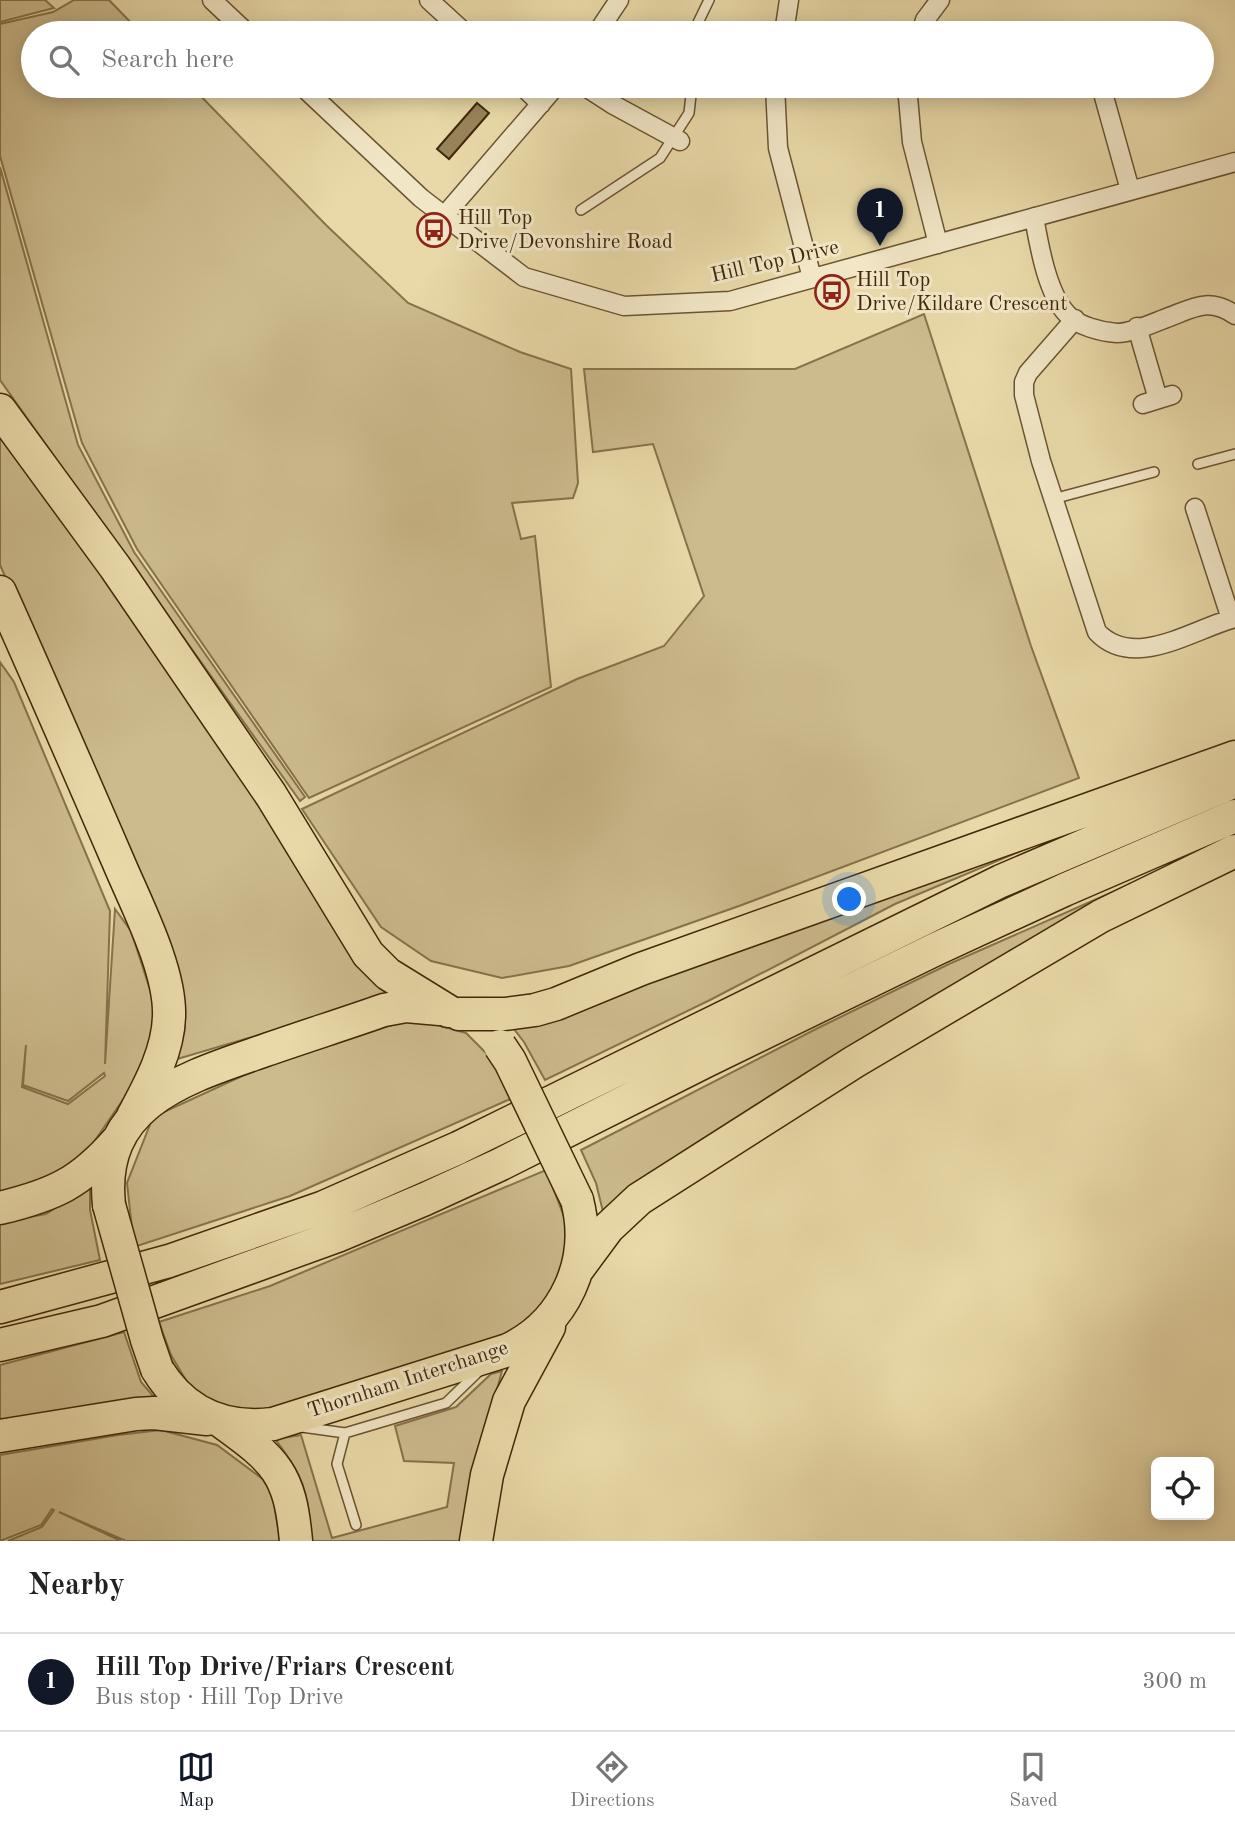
<!DOCTYPE html>
<html lang="en">
<head>
<meta charset="utf-8">
<style>
  :root { --surface:#fff; --page:#f2f2f2; --text:#222; --muted:#767676; --line:#e0e0e0; --accent:#111827 }
  body { margin:0; font-family:"Old Standard TT",serif; background:var(--page); color:var(--text) }
  .controls { position:absolute; right:21px; bottom:21px; display:grid; overflow:hidden; border-radius:10px; box-shadow:0 4px 18px #0003 }
  .controls button { width:63px; height:63px; display:grid; place-items:center; padding:0; border:0; border-bottom:2px solid var(--line); background:var(--surface); color:var(--text); font:35px sans-serif }
  .you { position:absolute; left:850px; top:900px; width:24px; height:24px; margin:-18px; border:5px solid #fff; border-radius:50%; background:#1a73e8; box-shadow:0 0 0 10px #1a73e833 }
  .badge { display:grid; place-items:center; width:46px; height:46px; border-radius:50%; background:var(--accent); color:#fff; font-size:23px; font-weight:700 }
  .pin { position:absolute; translate:-50% -58px; filter:drop-shadow(0 2px 4px #0008) }
  .pin::after { content:''; position:absolute; top:37px; width:24px; height:21px; background:inherit; clip-path:polygon(0 0,100% 0,50% 100%) }
  .list { margin:0; padding:0; list-style:none }
  h2 { display:flex; justify-content:space-between; align-items:center; height:91px; margin:0; padding:0 28px; font-size:30px }
  h2 small { font-size:23px; font-weight:400; color:var(--muted) }
  .list li { display:grid; grid-template-columns:46px 1fr auto; gap:21px; align-items:center; box-sizing:border-box; height:98px; padding:0 28px; border-top:2px solid var(--line) }
  .list b { display:block; font-size:26px; white-space:nowrap }
  .list p { margin:0; font-size:23px; white-space:nowrap; color:var(--muted) }
  .list em { font-size:23px; font-style:normal; color:var(--muted) }
  .icon { flex:none; width:38px; height:38px; fill:none; stroke:currentColor; stroke-width:2; stroke-linecap:round; stroke-linejoin:round }
  .map { position:relative; flex:none; width:1235px; height:1541px; overflow:hidden }
  .search { position:absolute; background:var(--surface); box-shadow:0 4px 18px #0003; left:21px; right:21px; top:21px; height:77px; display:flex; align-items:center; gap:18px; box-sizing:border-box; padding:0 24px; border-radius:38px; color:var(--muted); font-size:26px }
  .sheet { height:189px; background:var(--surface) }
  nav { display:flex; justify-content:space-around; align-items:center; box-sizing:border-box; height:98px; border-top:2px solid var(--line); background:var(--surface); font-size:19px; color:var(--muted) }
  nav a { display:grid; justify-items:center; gap:4px }
  nav .on { color:var(--accent) }
  .map>svg:first-child { display:block }
  .green { fill:#ccbb8d; stroke:#86724b; stroke-width:2; fill-rule:evenodd }
  .building { fill:#98845c; stroke:#412809; stroke-width:2 }
  .lines { fill:none; stroke-linecap:round; stroke-linejoin:round }
  .lane-casing { stroke:#6b5431; stroke-width:12 }
  .street-casing { stroke:#6b5431; stroke-width:21 }
  .highway-casing { stroke:#412809; stroke-width:35 }
  .lane { stroke:#f1e6c6; stroke-width:9 }
  .street { stroke:#f1e6c6; stroke-width:18 }
  .highway { stroke:#e9d9a8; stroke-width:32 }
  .highway-bridge-casing { stroke:#412809; stroke-width:35; stroke-linecap:butt }
  .highway-bridge { stroke:#e9d9a8; stroke-width:32 }
  .labels { text-anchor:middle; dominant-baseline:central; stroke-width:6; stroke-linejoin:round; paint-order:stroke }
  .poi-label { font-size:21px; fill:#412809; stroke:#f1e6c6; text-anchor:start }
  .street-label { font-size:21px; fill:#412809; stroke:#f1e6c6 }
</style>
</head>
<body>
<div class="map">
<svg width="1235" height="1541" viewBox="0 0 1235 1541">
  <rect width="100%" height="100%" fill="#e9d9a8"/>
  <filter id="stains"><feTurbulence type="fractalNoise" baseFrequency=".00286" numOctaves="4"/><feColorMatrix values="0 0 0 0 .2 0 0 0 0 .09 0 0 0 0 .02 0 0 0 .5 -.17"/></filter>
  <radialGradient id="worn" r=".72"><stop offset=".6" stop-color="#630" stop-opacity="0"/><stop offset="1" stop-color="#630" stop-opacity=".3"/></radialGradient>
  <path class="green" d="M0,0H45L54,8L0,22Z
    M74,0H109L141,33H33V86H191L326,225L408,303L520,352L571,369L578,483L573,498L512,503L521,539L535,536L551,687L309,798L137,549L82,443L0,156V24L53,12Z
    M0,167L78,445L134,552L305,797L300,801L0,380Z
    M924,314L1031,646L1079,778L739,906L569,966L502,978L431,961L381,927L302,809L577,679L664,646L704,596L653,444L593,452L584,369H795Z
    M0,431L188,691L397,994L174,1060L185,1027L178,966L0,565Z
    M0,662L14,682L110,911L105,1064L115,909L131,931L154,1002L152,1040L131,1088L87,1152L57,1180L0,1194ZM26,1045L23,1085L68,1101L104,1073L105,1076L68,1104L22,1087Z
    M1028,848L895,904L710,1000L545,1080L524,1042L507,1020Z
    M1133,883L605,1220L596,1183L581,1150L816,1029L949,964Z
    M413,1018L466,1033L503,1070L515,1097L290,1196L134,1247L127,1183L153,1117L253,1071Z
    M546,1170L568,1227L562,1269L543,1309L515,1333L277,1407L236,1413L193,1392L171,1355L159,1322L270,1286Z
    M90,1185V1210L100,1260L0,1284V1222L46,1214Z
    M124,1332L141,1382L161,1405L0,1429V1365Z
    M502,1371L484,1437L464,1541H311C310,1495 303,1475 275,1439L301,1435L332,1538L447,1507L454,1463L404,1461L395,1426L456,1407L491,1374Z
    M161,1430L217,1445L271,1485L280,1541H126L59,1512L121,1541H8L42,1527L54,1510L52,1509L41,1525L0,1541V1455L118,1435Z"/>
  <path class="building" d="M477,103L489,113L449,159L437,149Z"/>
  <g class="lines">
    <g class="lane-casing">
      <path id="lane" d="M693,33L709,0
        M581,210L660,158L689,113L692,86
        M1198,464L1235,454
        M1053,499L1154,472
        M302,1427L345,1433L446,1403L480,1370
        M345,1433L337,1464L356,1525"/>
    </g>
    <g class="street-casing">
      <path id="street" d="M212,0L247,33
        M429,0L465,33
        M597,33L619,0
        M784,33L789,0
        M921,33L925,20L940,0
        M302,86L421,198L524,277L624,306L730,301L1235,162
        M522,86L541,104
        M584,86L612,104L680,141
        M775,86L778,148L812,278
        M907,86L912,142L938,244
        M1101,86L1130,190
        M444,216L556,86
        M1034,217C1039,245 1047,293 1067,314C1077,326 1102,332 1117,333C1131,333 1151,324 1164,319C1192,309 1208,296 1235,315
        M1075,319L1028,373L1024,382V395L1041,461L1097,632C1134,671 1193,629 1235,618
        M1137,327L1158,399
        M1143,404L1172,395
        M1195,508L1231,619"/>
    </g>
    <g class="highway-casing">
      <path id="highway" d="M0,410L115,567L271,795L368,954L388,974L448,1011
        M0,592C40,681 79,771 118,861C136,904 171,970 169,1017C168,1052 149,1086 133,1116
        M459,1014H505L535,1010L556,1004L641,969L1235,757
        M109,1205C98,1103 185,1078 263,1051C303,1037 344,1024 384,1010L406,1006L440,1009
        M0,1208C54,1195 80,1183 117,1141
        M577,1270L608,1228L639,1199L854,1062L1101,916L1235,851
        M0,1307L169,1261L324,1207L458,1148L1001,881L1235,781
        M0,1345L102,1321L337,1236L425,1199L499,1165L706,1061L936,949L1064,890L1235,816
        M157,1369C183,1412 224,1430 273,1424L508,1350C565,1323 593,1261 577,1200
        M222,1422C276,1461 290,1473 296,1541
        M0,1436L136,1414L154,1413L207,1419
        M476,1541L487,1475L509,1401L549,1327"/>
    </g>
    <use href="#lane" class="lane"/>
    <use href="#street" class="street"/>
    <use href="#highway" class="highway"/>
    <g class="highway-bridge-casing">
      <path id="highway-bridge" d="M500,1046L510,1061L577,1200
        M109,1205L147,1340L157,1369"/>
    </g>
    <use href="#highway-bridge" class="highway-bridge"/>
  </g>
  <defs>
    <g id="bus-ring" transform="scale(1.75)"><circle r="9.5" fill="#f1e6c6" stroke="#8f2418" stroke-width="1.5"/><path d="M-5-6H5V4H4V6H2V4H-2V6H-4V4H-5ZM-3.5-4V0h7V-4ZM-3.5 1.2v1.5H-2V1.2ZM2 1.2v1.5H3.5V1.2Z" fill="#8f2418"/></g>
  </defs>
  <g fill-rule="evenodd">
    <use href="#bus-ring" x="434" y="230"/>
    <use href="#bus-ring" x="832" y="292"/>
  </g>
  <g class="labels">
    <g class="poi-label">
      <text x="458" y="218">Hill Top<tspan x="458" dy="24">Drive/Devonshire Road</tspan></text>
      <text x="856" y="280">Hill Top<tspan x="856" dy="24">Drive/Kildare Crescent</tspan></text>
    </g>
    <g class="street-label">
      <text transform="translate(775 262) rotate(-13)">Hill Top Drive</text>
      <text transform="translate(408 1380) rotate(-18)">Thornham Interchange</text>
    </g>
  </g>
  <rect width="100%" height="100%" filter="url(#stains)"/>
  <rect width="100%" height="100%" fill="url(#worn)"/>
</svg>
<div class="controls">
<button><svg class="icon" aria-label="locate" viewBox="0 0 24 24"><circle cx="12" cy="12" r="6"/><path d="M12 2v4M12 18v4M2 12h4M18 12h4"/></svg></button>
</div>
<div class="you"></div>
<div class="pin badge" style="left:880px;top:246px">1</div>
<div class="search"><svg class="icon" aria-label="search" viewBox="0 0 24 24"><circle cx="10" cy="10" r="6"/><path d="M15 15l6 6"/></svg>Search here</div>
</div>
<section class="sheet">
<h2>Nearby<small></small></h2>
<ul class="list">
<li><span class="badge">1</span><div><b>Hill Top Drive/Friars Crescent</b><p>Bus stop · Hill Top Drive</p></div><em>300 m</em></li>
</ul>
</section>
<nav>
<a class="on"><svg class="icon" aria-label="map" viewBox="0 0 24 24"><path d="M3 6l6-2 6 2 6-2v14l-6 2-6-2-6 2zM9 4v14M15 6v14"/></svg>Map</a>
<a><svg class="icon" aria-label="directions" viewBox="0 0 24 24"><path d="M12 3l9 9-9 9-9-9zM9 14v-3h6M13 9l2 2-2 2"/></svg>Directions</a>
<a><svg class="icon" aria-label="saved" viewBox="0 0 24 24"><path d="M7 4h10v16l-5-4-5 4z"/></svg>Saved</a>
</nav>
</body>
</html>
